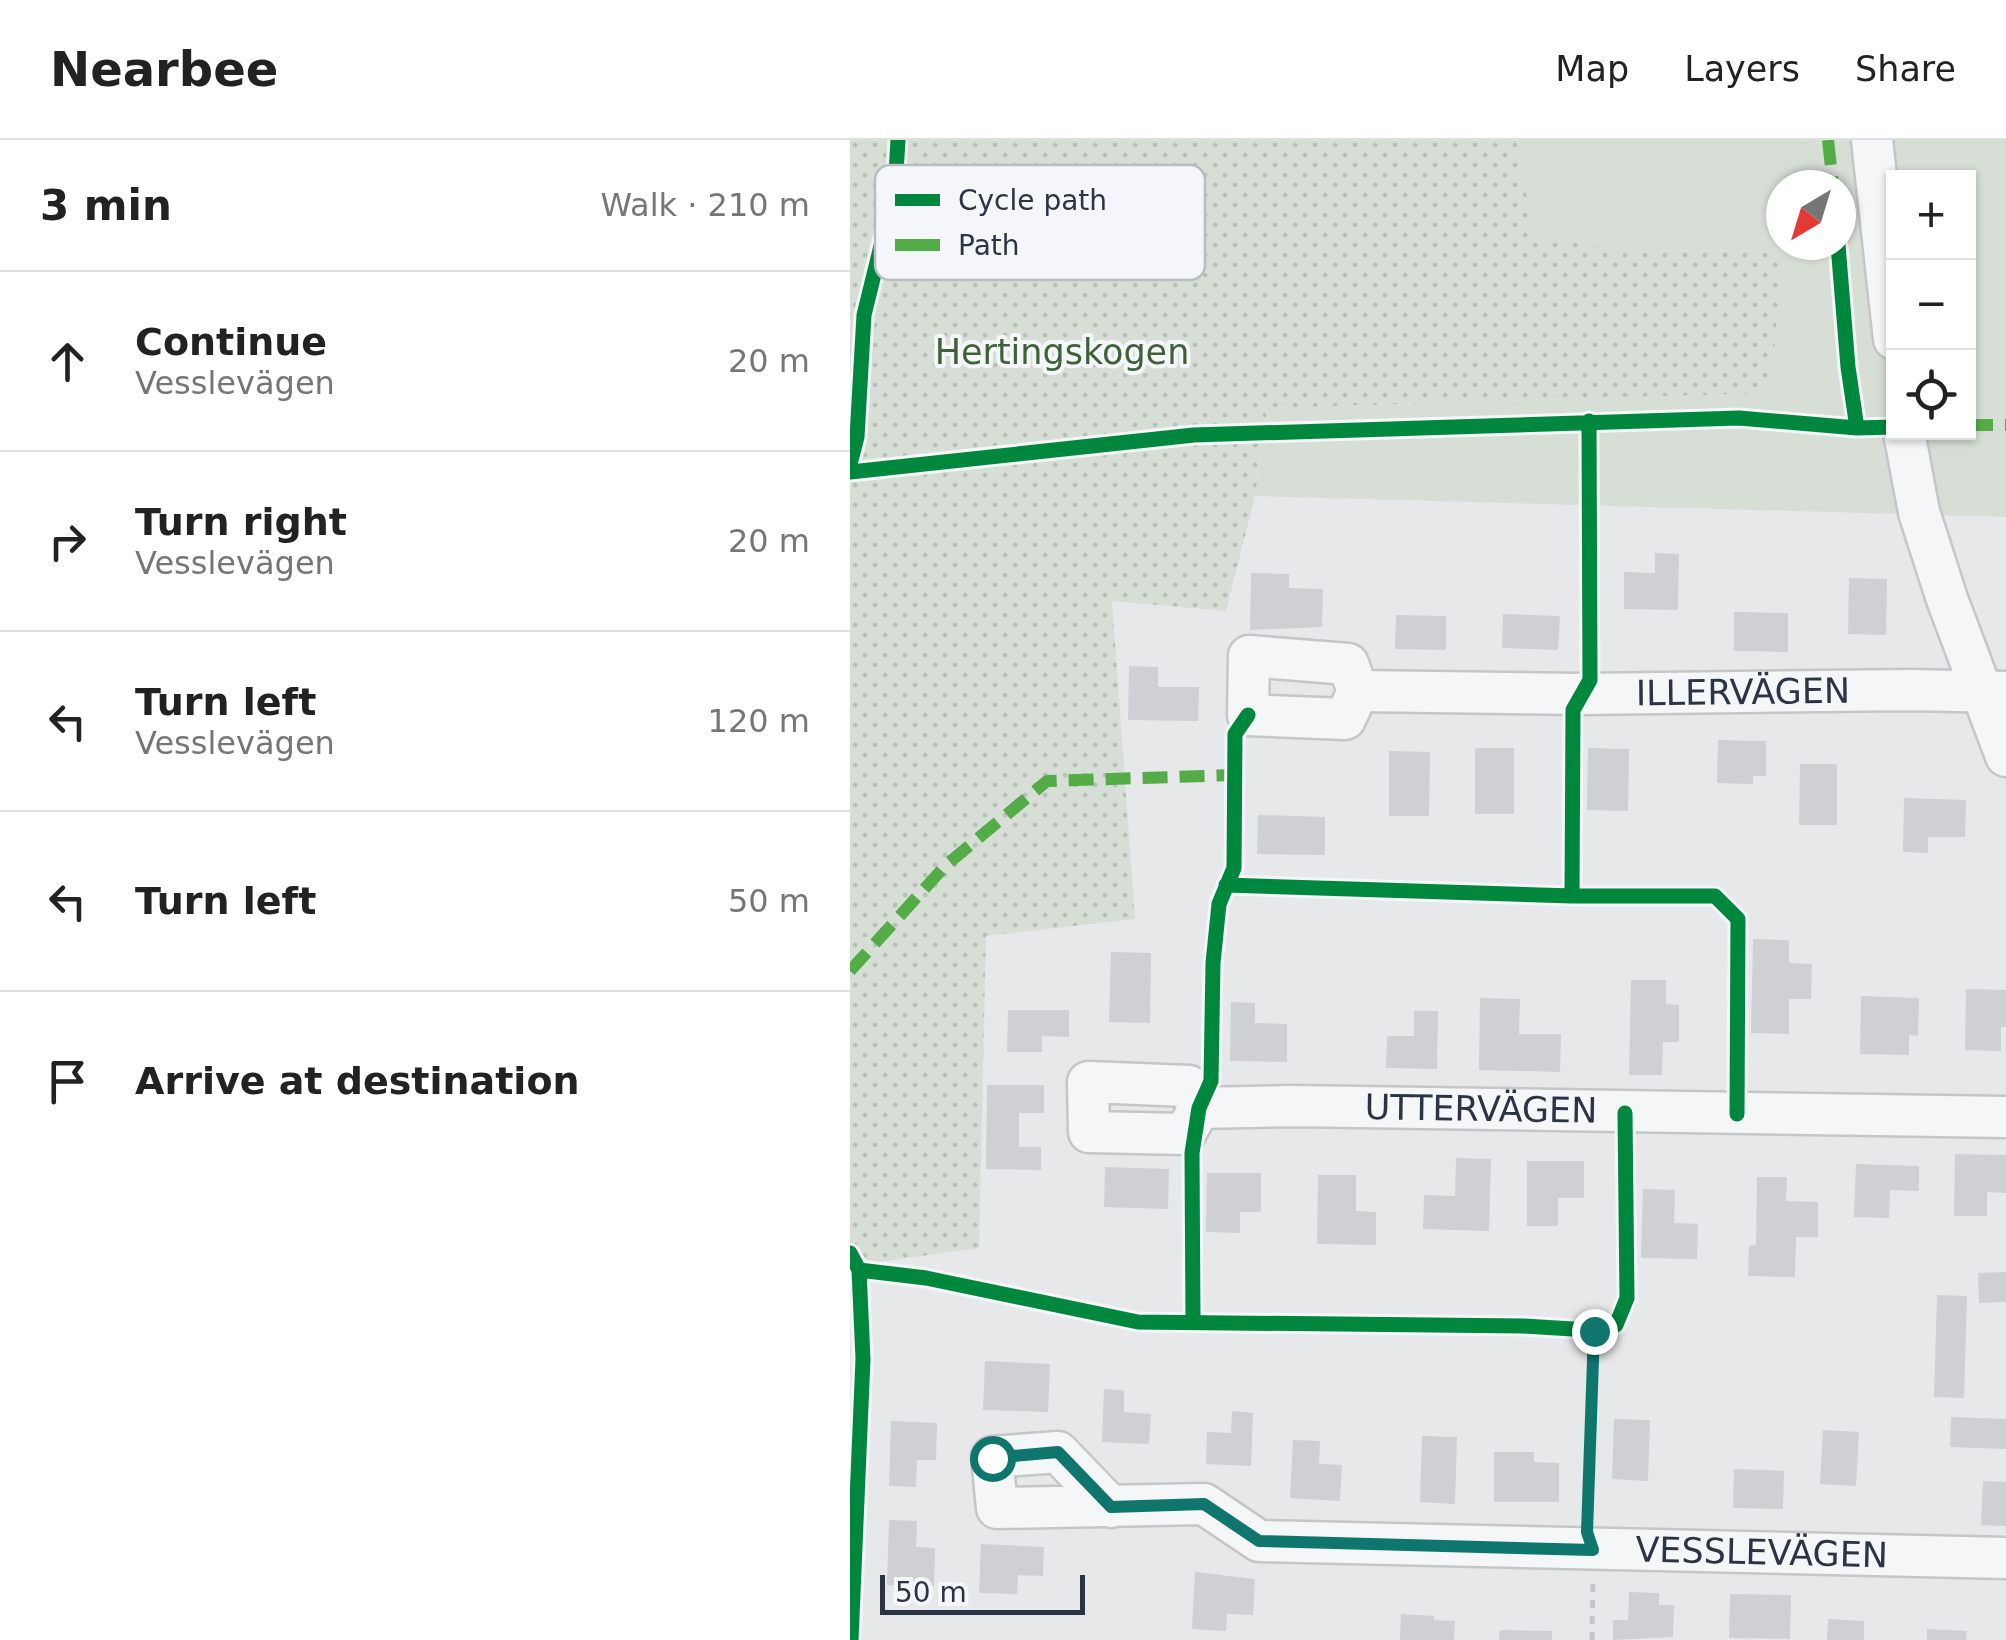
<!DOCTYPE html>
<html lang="en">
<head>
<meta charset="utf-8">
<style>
  :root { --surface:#fff; --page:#f2f2f2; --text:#222; --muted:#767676; --line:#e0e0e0 }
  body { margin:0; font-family:"DejaVu Sans",sans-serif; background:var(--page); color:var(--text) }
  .controls { position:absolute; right:30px; top:30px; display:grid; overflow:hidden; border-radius:0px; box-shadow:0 2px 8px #0004 }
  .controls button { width:90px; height:90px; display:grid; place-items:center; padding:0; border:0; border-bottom:2px solid var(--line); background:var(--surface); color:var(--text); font:50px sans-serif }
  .compass { position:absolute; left:916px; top:30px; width:90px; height:90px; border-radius:50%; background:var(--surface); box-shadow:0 2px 8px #0004; rotate:218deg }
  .scale { position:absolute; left:30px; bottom:25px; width:205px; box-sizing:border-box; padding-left:10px; border:5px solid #2b3445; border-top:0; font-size:28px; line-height:35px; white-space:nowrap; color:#2b3445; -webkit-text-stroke:8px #f4f6f9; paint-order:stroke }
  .stop { position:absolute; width:30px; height:30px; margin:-22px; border:8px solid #0f766e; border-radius:50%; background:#fff }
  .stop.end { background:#0f766e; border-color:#fff; box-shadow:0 2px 10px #0008 }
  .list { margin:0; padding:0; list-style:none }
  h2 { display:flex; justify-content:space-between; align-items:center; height:130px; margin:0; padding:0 40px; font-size:42px }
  h2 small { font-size:32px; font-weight:400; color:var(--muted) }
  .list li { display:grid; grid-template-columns:65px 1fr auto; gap:30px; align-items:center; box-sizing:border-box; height:180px; padding:0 40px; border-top:2px solid var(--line) }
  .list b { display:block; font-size:38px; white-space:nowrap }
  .list p { margin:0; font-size:32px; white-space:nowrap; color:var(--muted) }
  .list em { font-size:32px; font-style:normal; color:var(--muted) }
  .icon { flex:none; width:55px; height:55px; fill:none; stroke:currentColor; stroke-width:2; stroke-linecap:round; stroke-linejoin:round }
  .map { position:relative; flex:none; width:1156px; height:1500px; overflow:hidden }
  header { display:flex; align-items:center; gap:60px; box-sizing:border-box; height:140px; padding:0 50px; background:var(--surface); border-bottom:2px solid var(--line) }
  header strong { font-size:48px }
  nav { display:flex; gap:55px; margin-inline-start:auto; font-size:35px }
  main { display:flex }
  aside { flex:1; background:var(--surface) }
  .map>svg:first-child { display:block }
  .grass { fill:#d6ded6; fill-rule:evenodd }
  .park { fill:url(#park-dots) }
  .building { fill:#ced0d3 }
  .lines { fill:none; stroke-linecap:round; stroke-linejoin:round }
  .minor-casing { stroke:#c4c6c8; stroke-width:45 }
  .path { stroke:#c5c6ca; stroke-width:5; stroke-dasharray:8 8; stroke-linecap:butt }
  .minor { stroke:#f5f6f7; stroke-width:40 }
  .quiet { stroke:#54ac47; stroke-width:12; stroke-dasharray:25 12; stroke-linecap:butt }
  .cycleway-casing { stroke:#f4f6f9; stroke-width:21 }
  .cycleway { stroke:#00873e; stroke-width:15 }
  .route { stroke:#0f766e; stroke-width:12 }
  .labels { text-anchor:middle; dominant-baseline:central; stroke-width:8; stroke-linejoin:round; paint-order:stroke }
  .park-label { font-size:35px; fill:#3f6138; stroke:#f4f6f9 }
  .street-label { font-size:35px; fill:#2b3445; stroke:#f4f6f9 }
  .key { fill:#f4f6f9; stroke:#b8bcc3; stroke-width:2.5 }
  .key-label { font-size:28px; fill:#2b3445 }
</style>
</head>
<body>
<header>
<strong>Nearbee</strong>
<nav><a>Map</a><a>Layers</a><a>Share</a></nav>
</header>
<main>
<aside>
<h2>3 min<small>Walk · 210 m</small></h2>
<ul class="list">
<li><svg class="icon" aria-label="ahead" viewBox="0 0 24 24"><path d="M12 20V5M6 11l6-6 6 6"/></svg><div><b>Continue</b><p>Vesslevägen</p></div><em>20 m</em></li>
<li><svg class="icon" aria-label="right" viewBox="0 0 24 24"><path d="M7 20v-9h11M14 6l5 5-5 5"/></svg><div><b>Turn right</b><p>Vesslevägen</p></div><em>20 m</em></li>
<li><svg class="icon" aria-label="left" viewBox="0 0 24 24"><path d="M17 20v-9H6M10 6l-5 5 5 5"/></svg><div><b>Turn left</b><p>Vesslevägen</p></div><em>120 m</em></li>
<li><svg class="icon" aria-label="left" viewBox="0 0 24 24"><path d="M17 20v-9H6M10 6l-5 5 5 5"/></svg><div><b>Turn left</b></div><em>50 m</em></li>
<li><svg class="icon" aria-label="arrive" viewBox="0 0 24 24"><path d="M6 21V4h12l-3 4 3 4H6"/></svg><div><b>Arrive at destination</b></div></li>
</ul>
</aside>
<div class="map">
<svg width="1156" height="1500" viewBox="0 0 1156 1500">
  <defs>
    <pattern id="park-dots" width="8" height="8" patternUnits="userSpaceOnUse" patternTransform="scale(2.5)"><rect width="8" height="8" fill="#d6ded6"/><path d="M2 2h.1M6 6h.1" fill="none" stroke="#b8bfb9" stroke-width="1.8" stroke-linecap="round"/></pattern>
  </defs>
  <rect width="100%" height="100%" fill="#e6e8ea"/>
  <path class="grass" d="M666,0H1156V377L405,356L417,268L920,253L932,110L770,111L683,95ZM1044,38H1118V292H1044ZM931,45H991V105H931Z"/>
  <path class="park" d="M0,0H666L684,95L770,111L933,110L920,253L417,268L405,356L376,471L262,461L285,779L136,796L129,1108L0,1126Z"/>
  <path class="building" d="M805,413L829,414L828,470L774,469V432L805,433Z
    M401,433L439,434V448L473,449L472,487L400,490Z
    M999,438L1037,439L1036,495L998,494Z
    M884,472L938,473V512L884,511Z
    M653,474L710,476L708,510L652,508Z
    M546,475L596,476V510L545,509Z
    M279,526L308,527V547H349L348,581L278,580Z
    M868,600L916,601V636H903V644L867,643Z
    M625,608H664V674H625Z
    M738,608L779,609L778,671L737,670Z
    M539,611L580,612L579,676H539Z
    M950,624H987V685H949Z
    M1054,658L1116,660L1115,697H1078V713L1053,712Z
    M408,675L475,677V715L407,714Z
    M903,799L939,800V823L962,824L961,859H939V894L901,893Z
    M261,812L301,813L300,883L259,882Z
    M781,840H816V864L829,865V902H813L812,935H779Z
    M1116,849L1156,850V887H1151V911L1115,910Z
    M1011,856L1069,858L1068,896L1059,895V915L1010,914Z
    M630,858L670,859L669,894H711L710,932L629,930Z
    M381,862L405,863V883L437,884V922L380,921Z
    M158,870H219V897L192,896V912H157Z
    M564,871H588L587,929L536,928L537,896H564Z
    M137,945H194V973H169V1007H191V1030L136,1029Z
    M1105,1014L1156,1015V1053L1137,1052V1076H1104Z
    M606,1018L641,1019L639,1091L573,1089L574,1055L605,1056Z
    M677,1021H734V1058H708V1086H677Z
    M1006,1024L1069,1026V1051L1040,1050L1039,1078L1004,1077Z
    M255,1027L319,1029L318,1069L254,1067Z
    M357,1033H411V1072H390V1093L356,1092Z
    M468,1035H506V1071L526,1072V1105L467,1104Z
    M907,1037H937L936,1061L968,1062V1097H946L945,1137L898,1136L899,1106L906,1105Z
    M793,1049L825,1050L824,1083L848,1084L847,1119L791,1118Z
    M1156,1132V1162L1129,1163L1128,1133Z
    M1087,1155L1117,1156L1114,1258L1084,1257Z
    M135,1221L200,1224L198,1272L133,1270Z
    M254,1249L274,1250V1272L301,1274L299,1304L252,1302Z
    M382,1271L403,1273L401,1326L356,1324L357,1292L381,1293Z
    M1101,1277L1156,1279V1309L1100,1307Z
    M764,1279L800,1280L798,1341L762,1339Z
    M41,1281L87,1283L86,1320H67L66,1347L39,1346Z
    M973,1290L1009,1292L1006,1346L970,1344Z
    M572,1296L607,1297L605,1364L570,1362Z
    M443,1300L470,1301L469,1324L492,1325L490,1361L440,1358Z
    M644,1312H684V1322L709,1323V1362H644Z
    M884,1329L934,1331L933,1369L883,1368Z
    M1133,1341L1156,1342V1386L1131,1385Z
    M39,1380L67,1381L66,1407L85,1408L84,1446L37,1445Z
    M131,1404L194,1407L193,1436L168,1435L167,1454L129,1453Z
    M345,1432L405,1439L403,1475L377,1474L376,1491L342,1489Z
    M779,1452L809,1453V1465H824L823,1497L763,1500V1480H778Z
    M880,1454L941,1455L940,1499L879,1498Z
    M551,1474L584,1476V1480L605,1481L604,1500H550Z
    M978,1479L1014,1481V1500H977Z
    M1077,1489L1117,1491L1116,1500H1077Z
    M650,1490L702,1491V1500H649Z"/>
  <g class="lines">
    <g class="minor-casing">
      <g id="minor">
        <path d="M1022,0L1044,199"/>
        <path d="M1054,292L1069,372L1097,459L1156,616"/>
        <path d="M399,516L498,524L508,551L495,579L398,575Z"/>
        <path id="s1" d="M508,551L731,554L1060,550L1156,552"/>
        <path d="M238,942L339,946L349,968L335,994L239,992Z"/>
        <path id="s2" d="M349,968L442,966L1156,977"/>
        <path id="s3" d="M261,1367L208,1312L142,1317L147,1368L354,1364L409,1401L1156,1418"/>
      </g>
    </g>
    <path class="path" d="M738,1378L743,1191
      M742,1500L743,1438"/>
    <use href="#minor" class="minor"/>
    <path class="quiet" d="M978,0L983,45
      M1118,285H1156
      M0,831L95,726L197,641L385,635"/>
    <g class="cycleway-casing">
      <path id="cycleway" d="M988,105L998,227L1007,288
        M0,324L7,297L14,175L45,49L48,0
        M0,332L344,295L889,278L1007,288L1044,287
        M376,745L722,756H865L888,779L887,974
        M722,756L723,570L740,540L739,281
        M0,1113L9,1130L13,1219L1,1500
        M9,1130L76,1138L288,1182L674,1186L755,1191L766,1185L777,1158L775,973
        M343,1181L342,1013L349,968L361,941L363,823L369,764L384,728L385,594L398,575"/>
    </g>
    <use href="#cycleway" class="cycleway"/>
  </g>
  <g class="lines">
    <path class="route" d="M142,1318L208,1312L261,1367L354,1364L409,1401L743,1410L737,1392L744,1191"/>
  </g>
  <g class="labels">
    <g class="park-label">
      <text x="212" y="212">Hertingskogen</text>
    </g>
    <g class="street-label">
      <text stroke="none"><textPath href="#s1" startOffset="385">ILLERVÄGEN</textPath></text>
      <text stroke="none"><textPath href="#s2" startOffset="282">UTTERVÄGEN</textPath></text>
      <text stroke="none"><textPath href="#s3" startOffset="970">VESSLEVÄGEN</textPath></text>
    </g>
  </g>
  <rect x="25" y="25" width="330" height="115" rx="15" class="key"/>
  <rect x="45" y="54" width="45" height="12" fill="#00873e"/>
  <rect x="45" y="99" width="45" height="12" fill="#54ac47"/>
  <g class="key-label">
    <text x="108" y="70">Cycle path</text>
    <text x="108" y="115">Path</text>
  </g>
</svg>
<div class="controls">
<button>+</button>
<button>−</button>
<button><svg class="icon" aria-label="locate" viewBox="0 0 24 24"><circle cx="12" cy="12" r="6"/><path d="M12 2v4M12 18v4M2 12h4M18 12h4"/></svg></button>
</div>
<svg class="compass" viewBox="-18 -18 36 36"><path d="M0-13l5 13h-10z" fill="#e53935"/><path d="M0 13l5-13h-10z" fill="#767676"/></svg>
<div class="scale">50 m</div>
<div class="stop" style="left:142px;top:1318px"></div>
<div class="stop end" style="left:744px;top:1191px"></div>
</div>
</main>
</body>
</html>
